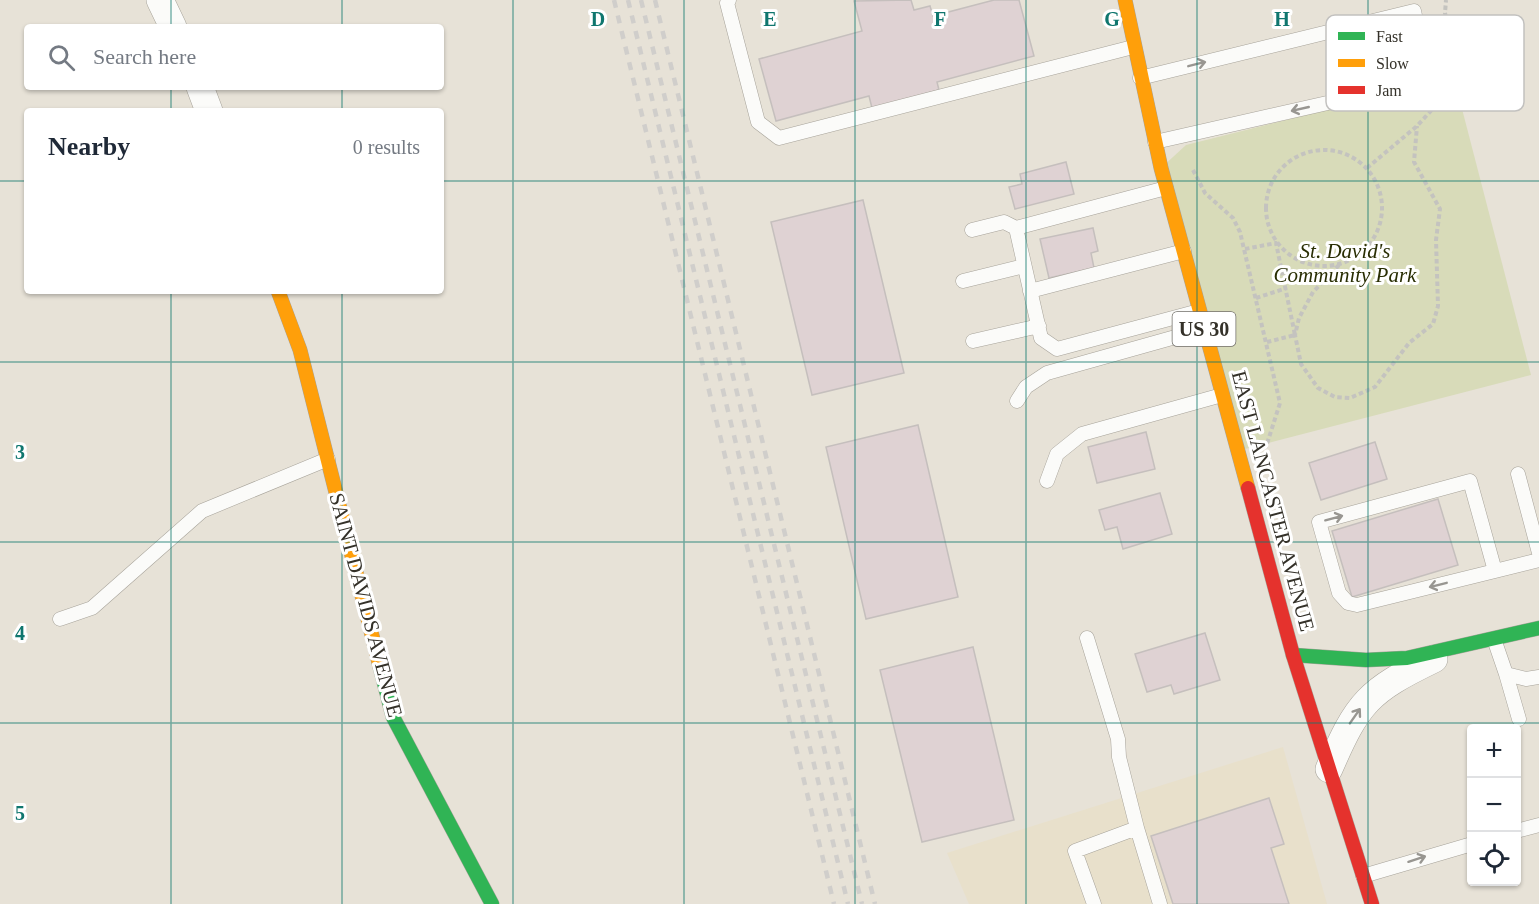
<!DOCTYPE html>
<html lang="en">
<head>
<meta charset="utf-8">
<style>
  :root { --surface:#fff; --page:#f2f2f3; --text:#1f2937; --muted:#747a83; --line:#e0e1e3 }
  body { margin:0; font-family:Georgia,serif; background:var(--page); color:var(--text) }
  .controls { position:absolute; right:18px; bottom:18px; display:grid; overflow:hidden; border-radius:6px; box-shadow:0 2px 4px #0004 }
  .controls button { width:54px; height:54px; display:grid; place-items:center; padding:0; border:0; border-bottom:2px solid var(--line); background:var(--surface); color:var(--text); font:30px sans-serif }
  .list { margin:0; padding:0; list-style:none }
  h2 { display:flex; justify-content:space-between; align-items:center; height:78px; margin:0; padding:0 24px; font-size:26px }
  h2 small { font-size:20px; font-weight:400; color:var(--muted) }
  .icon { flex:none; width:33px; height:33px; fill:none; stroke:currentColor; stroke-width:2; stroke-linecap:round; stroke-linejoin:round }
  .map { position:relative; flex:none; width:1539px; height:904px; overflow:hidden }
  .search { position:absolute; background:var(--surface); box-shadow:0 2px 4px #0004; left:24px; top:24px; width:420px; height:66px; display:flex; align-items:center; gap:15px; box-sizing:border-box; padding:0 21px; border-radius:6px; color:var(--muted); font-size:22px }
  .panel { position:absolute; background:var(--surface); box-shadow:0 2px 4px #0004; left:24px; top:108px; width:420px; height:186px; border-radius:6px }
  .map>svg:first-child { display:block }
  .built { fill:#e8e0cb }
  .green { fill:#d8dbb9 }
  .building { fill:#dfd2d3; stroke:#c5bfbd; stroke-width:1.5 }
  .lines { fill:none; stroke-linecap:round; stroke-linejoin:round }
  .lane-casing { stroke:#a7a39a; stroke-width:15 }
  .street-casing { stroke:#a7a39a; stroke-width:28 }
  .fast-casing { stroke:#a7a39a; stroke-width:15 }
  .slow-casing { stroke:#a7a39a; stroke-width:15 }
  .jam-casing { stroke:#a7a39a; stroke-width:15 }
  .path { stroke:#c4c3bf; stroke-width:4; stroke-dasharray:4.5 3; stroke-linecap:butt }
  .lane { stroke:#fbfbf9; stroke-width:14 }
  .street { stroke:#fbfbf9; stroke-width:27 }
  .fast { stroke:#30b455; stroke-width:14 }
  .slow { stroke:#ff9f0a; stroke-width:14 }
  .jam { stroke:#e5322d; stroke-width:14 }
  .rail { stroke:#d0cecb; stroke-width:4.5; stroke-dasharray:8 8; stroke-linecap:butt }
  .oneway { stroke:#989691 }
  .grid { fill:none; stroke:#0f766e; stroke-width:1.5; stroke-opacity:0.55 }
  .labels { text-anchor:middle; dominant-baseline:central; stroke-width:6; stroke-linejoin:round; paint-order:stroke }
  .shield { fill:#fff; stroke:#716f69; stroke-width:1.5 }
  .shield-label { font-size:20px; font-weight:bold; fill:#343129 }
  .park-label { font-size:21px; font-style:italic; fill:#292e03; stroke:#fff }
  .street-label { font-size:21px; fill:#343129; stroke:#fff }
  .key { fill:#fff; stroke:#c2c1bf; stroke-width:1.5 }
  .key-label { font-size:16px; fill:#343129 }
  .grid-label { font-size:20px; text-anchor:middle; font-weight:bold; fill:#0f766e; stroke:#fff; stroke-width:6; stroke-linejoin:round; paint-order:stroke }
</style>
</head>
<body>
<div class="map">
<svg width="1539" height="904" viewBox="0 0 1539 904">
  <rect width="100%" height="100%" fill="#e7e2d7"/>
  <path class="built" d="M1283,747L1327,904H969L947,853Z"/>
  <path class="green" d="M1454,78L1531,375L1237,451L1161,168L1186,145Z"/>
  <path class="building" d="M911,0L914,10L930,6L933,16L994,0H1019L1034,56L937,82L939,90L872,108L869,96L776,121L759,59L862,31L854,1Z
    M1066,162L1074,194L1015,209L1009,187L1022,184L1020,174Z
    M863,200L904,373L812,395L771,222Z
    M1093,228L1098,251L1091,253L1094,268L1049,278L1040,239Z
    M918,425L958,597L866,619L826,447Z
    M1146,432L1155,469L1097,483L1088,447Z
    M1375,442L1387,479L1321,500L1309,463Z
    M1160,493L1172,534L1123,549L1117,527L1105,530L1099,510Z
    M1438,499L1458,565L1352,597L1332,531Z
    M1205,633L1220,680L1174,694L1171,685L1147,692L1135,654Z
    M973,647L1014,820L922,842L880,670Z
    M1269,798L1284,844L1271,848L1289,904H1173L1151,836Z"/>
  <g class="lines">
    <g class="lane-casing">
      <path id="lane" d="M729,0L727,3L758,122L779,138L1133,47
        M1140,78L1414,11L1429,80L1155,142
        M1016,228L1166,188
        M972,230L1004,222L1016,228L1041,338L1057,349L1199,311
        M963,281L1024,266
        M1030,291L1184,251
        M973,341L1039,326
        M1017,401L1026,387L1047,373L1204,329
        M1518,474L1539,553
        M1047,481L1057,454L1082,434L1222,395
        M1495,571L1357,605L1348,603L1339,593L1319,522L1470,481L1495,571L1539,560
        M60,619L92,608L202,511L328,459
        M1087,638L1118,739L1119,757L1137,828L1075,851L1094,904
        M1494,639L1506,674L1526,679L1539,677
        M1506,674L1519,719
        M1137,828L1160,904
        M1516,831L1539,825
        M1363,876L1472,844"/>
    </g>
    <g class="street-casing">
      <path id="street" d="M160,0L173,27
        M200,87L209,111
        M1329,769C1358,702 1368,691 1434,659"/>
    </g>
    <g class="fast-casing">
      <path id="fast" d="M1293,655L1366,660L1407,658L1539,628
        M380,667L393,717L492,904"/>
    </g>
    <g class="slow-casing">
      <path id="slow" d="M1125,0L1161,168L1248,488
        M278,291L300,350L380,667"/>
    </g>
    <g class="jam-casing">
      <path id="jam" d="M1248,488L1293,655L1372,904"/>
    </g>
    <path class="path" d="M1266 208a58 58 0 1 1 116 0a58 58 0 1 1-116 0Z
      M1367,168L1417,126L1449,91L1454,58L1445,13L1446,0
      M1193,170L1205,193L1233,218L1240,232L1280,403L1266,447
      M1245,249L1276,243L1295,335L1267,342
      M1339,265L1313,292L1299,318L1295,335L1301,364L1318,388L1335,397L1350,398L1375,387L1409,343L1433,324L1438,306L1436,240L1440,209L1414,162L1417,126
      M1256,298L1287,288"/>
    <use href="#lane" class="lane"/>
    <use href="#street" class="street"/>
    <use href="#fast" class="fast"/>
    <use href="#slow" class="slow"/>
    <use href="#jam" class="jam"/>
    <path class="rail" d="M614,0L834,904
      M628,0L848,904
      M641,0L862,904
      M655,0L875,904"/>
  </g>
  <defs><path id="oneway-shaft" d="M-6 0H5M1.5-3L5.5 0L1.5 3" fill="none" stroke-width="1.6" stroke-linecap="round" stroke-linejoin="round" transform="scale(1.5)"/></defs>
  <g class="oneway">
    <use href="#oneway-shaft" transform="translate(1197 64) rotate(-14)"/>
    <use href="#oneway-shaft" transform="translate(1300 109) rotate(167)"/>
    <use href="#oneway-shaft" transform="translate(1334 518) rotate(-15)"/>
    <use href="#oneway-shaft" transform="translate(1438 585) rotate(166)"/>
    <use href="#oneway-shaft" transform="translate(1355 716) rotate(-55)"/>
    <use href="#oneway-shaft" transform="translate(1417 859) rotate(-18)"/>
  </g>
  <path class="grid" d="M171,0V27M342,0V27M513,0V904M684,0V904M855,0V904M1026,0V904M1197,0V904M1368,0V904M171,87V111M342,87V111M0,181H27M441,181H1539M171,291V904M342,291V904M0,362H1539M0,542H1539M0,723H1539"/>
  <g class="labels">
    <rect class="shield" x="1172.5" y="312" width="63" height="34" rx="4.5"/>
    <g class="shield-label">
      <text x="1204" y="329">US 30</text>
    </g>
    <g class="park-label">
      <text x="1345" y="251">St. David's<tspan x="1345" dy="24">Community Park</tspan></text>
    </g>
    <g class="street-label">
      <text transform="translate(1273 501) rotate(75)">EAST LANCASTER AVENUE</text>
      <text transform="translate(366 605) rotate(75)">SAINT DAVIDS AVENUE</text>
    </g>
  </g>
  <rect x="1326" y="15" width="198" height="96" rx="9" class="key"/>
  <rect x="1338" y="32" width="27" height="8" fill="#30b455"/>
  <rect x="1338" y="59" width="27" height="8" fill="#ff9f0a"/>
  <rect x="1338" y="86" width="27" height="8" fill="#e5322d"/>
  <g class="key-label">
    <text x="1376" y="42">Fast</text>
    <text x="1376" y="69">Slow</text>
    <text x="1376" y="96">Jam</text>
  </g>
  <g class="grid-label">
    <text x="598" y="26">D</text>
    <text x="770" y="26">E</text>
    <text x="940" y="26">F</text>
    <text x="1112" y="26">G</text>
    <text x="1282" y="26">H</text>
    <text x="20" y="459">3</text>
    <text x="20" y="640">4</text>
    <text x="20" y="820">5</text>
  </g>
</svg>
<div class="controls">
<button>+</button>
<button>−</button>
<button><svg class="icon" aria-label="locate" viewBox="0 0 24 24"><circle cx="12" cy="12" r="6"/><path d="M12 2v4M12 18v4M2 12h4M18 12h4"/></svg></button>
</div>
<div class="search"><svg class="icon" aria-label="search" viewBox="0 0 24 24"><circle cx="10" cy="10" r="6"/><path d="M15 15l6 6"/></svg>Search here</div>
<section class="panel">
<h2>Nearby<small>0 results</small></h2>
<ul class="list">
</ul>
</section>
</div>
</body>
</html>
